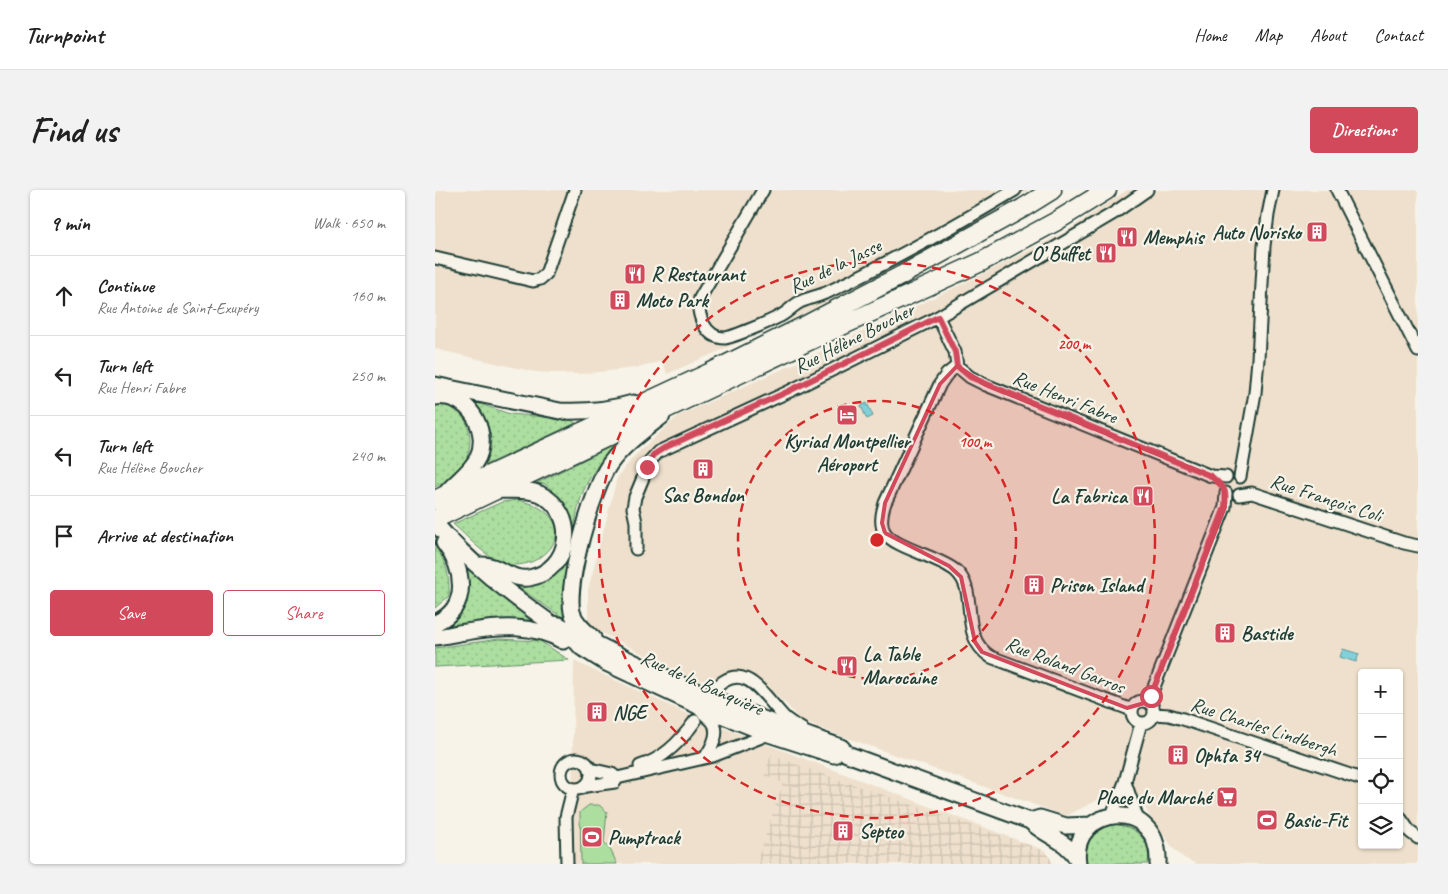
<!DOCTYPE html>
<html lang="en">
<head>
<meta charset="utf-8">
<style>
  :root { --surface:#fff; --page:#f2f2f2; --text:#222; --muted:#767676; --line:#e0e0e0; --accent:#d1495b }
  body { margin:0; font-family:Caveat,sans-serif; background:var(--page); color:var(--text) }
  .controls { position:absolute; right:15px; bottom:15px; display:grid; overflow:hidden; border-radius:5px; box-shadow:0 1px 4px #0004 }
  .controls button { width:45px; height:45px; display:grid; place-items:center; padding:0; border:0; border-bottom:1px solid var(--line); background:var(--surface); color:var(--text); font:25px sans-serif }
  .stop { position:absolute; width:15px; height:15px; margin:-11px; border:4px solid #d1495b; border-radius:50%; background:#fff }
  .stop.end { background:#d1495b; border-color:#fff; box-shadow:0 1px 5px #0008 }
  .list { margin:0; padding:0; list-style:none }
  h2 { display:flex; justify-content:space-between; align-items:center; height:65px; margin:0; padding:0 20px; font-size:21px }
  h2 small { font-size:16px; font-weight:400; color:var(--muted) }
  .list li { display:grid; grid-template-columns:32px 1fr auto; gap:15px; align-items:center; box-sizing:border-box; height:80px; padding:0 20px; border-top:1px solid var(--line) }
  .list b { display:block; font-size:19px; white-space:nowrap }
  .list p { margin:0; font-size:16px; white-space:nowrap; color:var(--muted) }
  .list em { font-size:16px; font-style:normal; color:var(--muted) }
  .actions { display:flex; gap:10px; padding:15px 20px }
  .actions a { flex:1; padding:11px 0; border:1px solid var(--accent); border-radius:5px; text-align:center; font-size:18px; color:var(--accent) }
  .actions .main { background:var(--accent); color:#fff }
  .icon { flex:none; width:28px; height:28px; fill:none; stroke:currentColor; stroke-width:2; stroke-linecap:round; stroke-linejoin:round }
  .map { position:relative; flex:none; width:983px; height:674px; overflow:hidden; border-radius:5px }
  header { display:flex; align-items:center; gap:30px; box-sizing:border-box; height:70px; padding:0 25px; background:var(--surface); border-bottom:1px solid var(--line) }
  header strong { font-size:24px }
  nav { display:flex; gap:28px; margin-inline-start:auto; font-size:18px }
  .intro { display:flex; align-items:center; justify-content:space-between; box-sizing:border-box; height:120px; padding:0 30px }
  h1 { margin:0; font-size:35px }
  .button { padding:12px 22px; border-radius:5px; background:var(--accent); color:#fff; font-size:18px; font-weight:700 }
  main { display:flex; gap:30px; padding:0 30px }
  aside { flex:1; background:var(--surface); border-radius:5px; box-shadow:0 1px 4px #0004 }
  .map>svg:first-child { display:block }
  .built { fill:#eee0cc; fill-rule:evenodd }
  .industrial { fill:url(#industrial-grid) }
  .grass { fill:url(#grass-dots); stroke:#658e6a }
  .garden { fill:#abde9f; stroke:#658e6a }
  .water { fill:url(#water-ripples); stroke:#5a9698 }
  .lines { fill:none; stroke-linecap:round; stroke-linejoin:round }
  .minor-casing { stroke:#1f3d34; stroke-width:15 }
  .major-casing { stroke:#1f3d34; stroke-width:19 }
  .highway-casing { stroke:#1f3d34; stroke-width:21 }
  .minor { stroke:#f7f3e8; stroke-width:11 }
  .major { stroke:#f7f3e8; stroke-width:15 }
  .highway { stroke:#f7f3e8; stroke-width:18 }
  .route { stroke:#d1495b; stroke-width:6 }
  .marked { fill:#d1495b; fill-opacity:0.2; stroke:#d1495b; stroke-width:4; stroke-linejoin:round }
  .ring { fill:none; stroke:#d62828; stroke-width:2.5; stroke-dasharray:9 6 }
  .labels { text-anchor:middle; dominant-baseline:central; stroke-width:4.5; stroke-linejoin:round; paint-order:stroke }
  .poi-label { font-size:20px; font-weight:bold; fill:#1f3d34; stroke:#f7f3e8; text-anchor:start }
  .street-label { font-size:20px; fill:#1f3d34; stroke:#f7f3e8 }
  .centre { fill:#d62828; stroke:#f7f3e8; stroke-width:2.5 }
  .ring-label { font-size:15px; text-anchor:middle; font-weight:bold; fill:#d62828; stroke:#f7f3e8; stroke-width:4.5; stroke-linejoin:round; paint-order:stroke }
</style>
</head>
<body>
<header>
<strong>Turnpoint</strong>
<nav><a>Home</a><a>Map</a><a>About</a><a>Contact</a></nav>
</header>
<div class="intro"><h1>Find us</h1><a class="button">Directions</a></div>
<main>
<aside>
<h2>9 min<small>Walk · 650 m</small></h2>
<ul class="list">
<li><svg class="icon" aria-label="ahead" viewBox="0 0 24 24"><path d="M12 20V5M6 11l6-6 6 6"/></svg><div><b>Continue</b><p>Rue Antoine de Saint-Exupéry</p></div><em>160 m</em></li>
<li><svg class="icon" aria-label="left" viewBox="0 0 24 24"><path d="M17 20v-9H6M10 6l-5 5 5 5"/></svg><div><b>Turn left</b><p>Rue Henri Fabre</p></div><em>250 m</em></li>
<li><svg class="icon" aria-label="left" viewBox="0 0 24 24"><path d="M17 20v-9H6M10 6l-5 5 5 5"/></svg><div><b>Turn left</b><p>Rue Hélène Boucher</p></div><em>240 m</em></li>
<li><svg class="icon" aria-label="arrive" viewBox="0 0 24 24"><path d="M6 21V4h12l-3 4 3 4H6"/></svg><div><b>Arrive at destination</b></div></li>
</ul>
<div class="actions"><a class="main">Save</a><a>Share</a></div>
</aside>
<div class="map">
<svg width="983" height="674" viewBox="0 0 983 674">
  <defs>
    <pattern id="industrial-grid" width="8" height="8" patternUnits="userSpaceOnUse" patternTransform="scale(1.25)"><rect width="8" height="8" fill="#eee0cc"/><path d="M0 4h8M4 0v8" fill="none" stroke="#ccc1b0"/></pattern>
    <pattern id="grass-dots" width="8" height="8" patternUnits="userSpaceOnUse" patternTransform="scale(1.25)"><rect width="8" height="8" fill="#abde9f"/><path d="M2 2h.1M6 6h.1" fill="none" stroke="#93bf8a" stroke-width="1.8" stroke-linecap="round"/></pattern>
    <pattern id="water-ripples" width="26" height="14" patternUnits="userSpaceOnUse" patternTransform="scale(1.25)"><rect width="26" height="14" fill="#81d1db"/><path d="M2 4q2-2 4 0t4 0M15 11q2-2 4 0t4 0" fill="none" stroke="#6fb4bd"/></pattern>
  </defs>
  <rect width="100%" height="100%" fill="#f7f3e8"/>
  <filter id="ink" filterUnits="userSpaceOnUse"><feTurbulence type="fractalNoise" baseFrequency=".02" numOctaves="2"/><feDisplacementMap in="SourceGraphic" scale="10" xChannelSelector="R" yChannelSelector="G"/><feConvolveMatrix kernelMatrix="1 2 1 2 8 2 1 2 1" color-interpolation-filters="sRGB"/></filter>
  <g filter="url(#ink)">
    <path class="built" d="M0,0H594L515,49L366,125L232,184L228,171L200,178L144,184L100,182L0,159Z
      M692,0H983V674H762L749,668L738,658L714,625L703,605L683,600L631,626L365,531L352,515L326,491L312,484L262,491L153,436V400L182,288L198,267L243,226L372,168L540,88L630,42ZM927,483H964V655H927Z
      M139,471L255,525L611,661L618,674H139L137,626Z"/>
    <path class="industrial" d="M336,565L379,581L611,661L618,674H321L348,593L329,585Z"/>
    <path class="grass" d="M33,210L75,224L134,229L141,233L50,275C62,245 55,232 33,210Z
      M8,214C16,218 25,222 30,230C39,245 35,270 23,282C17,288 8,293 0,297V215Z
      M183,253C161,274 146,297 141,328C139,337 139,346 137,355C131,384 123,399 131,430L77,393L100,394L109,391L137,342L136,328L126,312L118,301L110,294L102,293Z
      M83,310C91,312 101,315 108,320C144,345 100,386 66,372C48,365 33,347 18,334L67,312Z
      M0,355C11,371 15,386 14,406L0,418Z
      M29,373L96,431C63,426 33,435 0,441C6,436 14,433 20,428C38,415 34,391 29,373Z
      M64,449L105,451L134,470L0,477V458Z
      M680,634C702,637 717,651 713,674H651C645,653 661,638 680,634Z"/>
    <path class="garden" d="M154,615H164L172,622L169,652L176,661L182,674H146L145,622Z"/>
    <path class="water" d="M432,213L438,226L432,229L426,216Z
      M908,459L924,464L921,472L905,467Z"/>
    <g class="lines">
      <g class="minor-casing">
        <path id="minor" d="M328,0L265,108C261,124 270,148 290,148C298,147 334,132 343,127C351,124 357,116 365,112C374,108 384,106 393,102C457,71 520,36 580,0
          M902,0L983,161
          M0,68L98,91L105,89L111,84L140,0
          M503,127L520,162L522,176L535,187L551,195L776,286L791,287
          M522,176L512,184L505,194L450,313C447,322 444,334 450,343C460,358 505,367 521,381C545,402 522,446 556,467L697,520
          M805,287L820,203L823,169L829,56L833,25L838,0
          M804,305L817,303L969,353L983,356
          M201,359V332L198,318L200,307L215,271L223,262L355,201L503,127L679,23L712,0
          M278,501C309,465 330,508 350,528C355,532 361,536 367,539
          M697 522a11 11 0 1 1 22 0a11 11 0 1 1-22 0Z
          M713,512L790,317L791,303
          M262,517C267,523 273,527 277,531C286,542 277,557 271,566
          M719,524L734,525L748,529L927,589
          M126 584a15 15 0 1 1 30 0a15 15 0 1 1-30 0Z
          M205,576C229,569 246,551 260,531
          M155,579L177,584L182,588
          M690,592L703,630
          M151,596L180,592L182,588L278,566L334,544
          M677,625L690,592L706,533
          M964,626L975,642L983,648
          M132,674L131,627L138,599"/>
      </g>
      <g class="major-casing">
        <path id="major" d="M0,195L125,221C150,222 174,220 198,213
          M0,207C32,202 55,239 43,267C36,282 22,290 12,302
          M0,333C34,373 75,404 117,434L123,440L139,449L147,458L171,473L261,515L334,544L399,565
          M46,375C63,374 76,391 94,388C137,380 144,323 105,304C92,298 76,301 63,300
          M0,433C36,418 29,378 9,353
          M117,434L124,435C189,469 255,500 323,527C350,538 378,547 406,557L412,564L595,631C610,646 632,650 642,669
          M0,447C11,446 21,443 31,442C65,436 98,434 128,451
          M158,448C150,441 140,433 137,422C131,392 157,300 174,275C188,255 208,241 227,226
          M595,631L605,628L631,636L656,635
          M643,673C634,615 726,605 723,674"/>
      </g>
      <g class="highway-casing">
        <path id="highway" d="M0,310L274,183L371,135L467,85L588,18L617,0
          M0,329L378,149L546,72L620,32L672,0"/>
      </g>
      <use href="#minor" class="minor"/>
      <use href="#major" class="major"/>
      <use href="#highway" class="highway"/>
    </g>
  </g>
  <g class="lines" filter="url(#ink)">
    <path class="route" d="M212,277L218,265L229,258L354,201L503,127L520,162L522,176L535,187L776,286C790,298 792,299 790,317L716,506"/>
  </g>
  <path class="marked" d="M522,176L551,195L776,286L788,297L790,317L713,512L692,518L547,462L540,452L526,387L514,376L450,343L447,333L450,313L505,194Z"/>
  <g class="ring">
    <circle cx="442" cy="350" r="139"/>
    <circle cx="442" cy="350" r="278"/>
  </g>
  <defs>
    <g id="building-square" transform="scale(1.125)"><rect x="-9" y="-9" width="18" height="18" rx="4" fill="#d1495b" stroke="#f7f3e8"/><path d="M-4-6H4V6H1V3H-1V6H-4ZM-2.5-4.3h1.7v1.8h-1.7ZM.8-4.3h1.7v1.8H.8ZM-2.5-1h1.7V.8h-1.7ZM.8-1h1.7V.8H.8Z" fill="#fff"/></g>
    <g id="restaurant-square" transform="scale(1.125)"><rect x="-9" y="-9" width="18" height="18" rx="4" fill="#d1495b" stroke="#f7f3e8"/><path d="M-5-6h1v4h1v-4h1v4h1v-4h1v5L-1.5 .5V6h-2V.5L-5-1ZM5-6V6H3V1.5H1.5Q1.5-4 5-6Z" fill="#fff"/></g>
    <g id="hotel-square" transform="scale(1.125)"><rect x="-9" y="-9" width="18" height="18" rx="4" fill="#d1495b" stroke="#f7f3e8"/><path d="M-6-4.5h1.5V1H6V5H4.5V3h-9V5H-6ZM-4 0a1.8 1.8 0 1 1 3.6 0ZM.5 0V-2.5h3Q6-2.5 6 0Z" fill="#fff"/></g>
    <g id="supermarket-square" transform="scale(1.125)"><rect x="-9" y="-9" width="18" height="18" rx="4" fill="#d1495b" stroke="#f7f3e8"/><path d="M-6-5.5h2.5l.6 2H6L4.5 2H-2.5L-4.4-4H-6ZM-1.5 3.2a1.3 1.3 0 1 0 .1 0ZM3 3.2a1.3 1.3 0 1 0 .1 0Z" fill="#fff"/></g>
    <g id="stadium-square" transform="scale(1.125)"><rect x="-9" y="-9" width="18" height="18" rx="4" fill="#d1495b" stroke="#f7f3e8"/><path d="M0-5a6.5 5 0 1 0 0 10a6.5 5 0 1 0 0-10ZM-3.5-1.8h7v3.6h-7Z" fill="#fff"/></g>
  </defs>
  <g fill-rule="evenodd">
    <use href="#building-square" x="882" y="42"/>
    <use href="#restaurant-square" x="692" y="47"/>
    <use href="#restaurant-square" x="671" y="63"/>
    <use href="#restaurant-square" x="200" y="84"/>
    <use href="#building-square" x="185" y="110"/>
    <use href="#hotel-square" x="412" y="225"/>
    <use href="#building-square" x="268" y="279"/>
    <use href="#restaurant-square" x="708" y="306"/>
    <use href="#building-square" x="599" y="395"/>
    <use href="#building-square" x="790" y="443"/>
    <use href="#restaurant-square" x="412" y="476"/>
    <use href="#building-square" x="162" y="522"/>
    <use href="#building-square" x="743" y="565"/>
    <use href="#supermarket-square" x="792" y="607"/>
    <use href="#stadium-square" x="832" y="630"/>
    <use href="#building-square" x="408" y="641"/>
    <use href="#stadium-square" x="157" y="647"/>
  </g>
  <g class="labels">
    <g class="poi-label">
      <text x="866" y="42" text-anchor="end">Auto Norisko</text>
      <text x="708" y="47">Memphis</text>
      <text x="655" y="63" text-anchor="end">O’ Buffet</text>
      <text x="216" y="84">R Restaurant</text>
      <text x="201" y="110">Moto Park</text>
      <text x="412" y="251" text-anchor="middle">Kyriad Montpellier<tspan x="412" dy="23">Aéroport</tspan></text>
      <text x="268" y="305" text-anchor="middle">Sas Bondon</text>
      <text x="692" y="306" text-anchor="end">La Fabrica</text>
      <text x="615" y="395">Prison Island</text>
      <text x="806" y="443">Bastide</text>
      <text x="428" y="464">La Table<tspan x="428" dy="23">Marocaine</tspan></text>
      <text x="178" y="522">NGE</text>
      <text x="759" y="565">Ophta 34</text>
      <text x="776" y="607" text-anchor="end">Place du Marché</text>
      <text x="848" y="630">Basic-Fit</text>
      <text x="424" y="641">Septeo</text>
      <text x="173" y="647">Pumptrack</text>
    </g>
    <g class="street-label">
      <text transform="translate(400 76) rotate(-26)">Rue de la Jasse</text>
      <text transform="translate(419 148) rotate(-27)">Rue Hélène Boucher</text>
      <text transform="translate(630 207) rotate(22)">Rue Henri Fabre</text>
      <text transform="translate(891 308) rotate(18)">Rue François Coli</text>
      <text transform="translate(630 475) rotate(21)">Rue Roland Garros</text>
      <text transform="translate(267 493) rotate(24)">Rue de la Banquière</text>
      <text transform="translate(829 537) rotate(18)">Rue Charles Lindbergh</text>
    </g>
  </g>
  <circle cx="442" cy="350" r="8" class="centre"/>
  <g class="ring-label">
    <text x="639" y="159">200 m</text>
    <text x="540" y="257">100 m</text>
  </g>
</svg>
<div class="controls">
<button>+</button>
<button>−</button>
<button><svg class="icon" aria-label="locate" viewBox="0 0 24 24"><circle cx="12" cy="12" r="6"/><path d="M12 2v4M12 18v4M2 12h4M18 12h4"/></svg></button>
<button><svg class="icon" aria-label="layers" viewBox="0 0 24 24"><path d="M12 4l9 5-9 5-9-5zM3 14l9 5 9-5"/></svg></button>
</div>
<div class="stop" style="left:716px;top:506px"></div>
<div class="stop end" style="left:212px;top:277px"></div>
</div>
</main>
</body>
</html>
